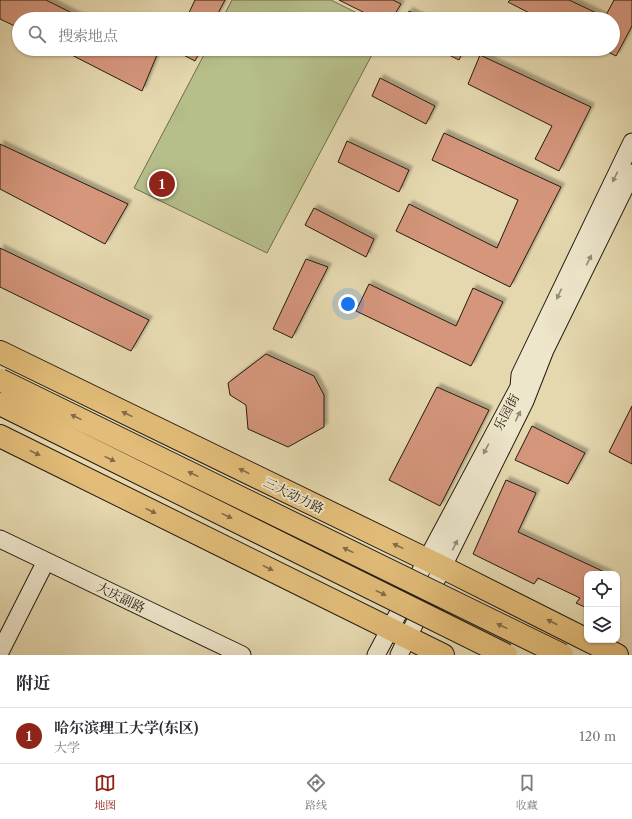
<!DOCTYPE html>
<html lang="zh">
<head>
<meta charset="utf-8">
<style>
  :root { --surface:#fff; --page:#f7f7f7; --text:#2b2b33; --muted:#7c7c81; --line:#e1e1e2; --accent:#8f2418 }
  body { margin:0; font-family:"Libre Caslon Text","Noto Serif SC",serif; background:var(--page); color:var(--text) }
  .controls { position:absolute; right:12px; bottom:12px; display:grid; overflow:hidden; border-radius:8px; box-shadow:0 1px 3px #0004 }
  .controls button { width:36px; height:36px; display:grid; place-items:center; padding:0; border:0; border-bottom:1px solid var(--line); background:var(--surface); color:var(--text); font:20px sans-serif }
  .you { position:absolute; left:348px; top:304px; width:14px; height:14px; margin:-10px; border:3px solid #fff; border-radius:50%; background:#1a73e8; box-shadow:0 0 0 6px #1a73e833 }
  .badge { display:grid; place-items:center; width:26px; height:26px; border-radius:50%; background:var(--accent); color:#fff; font-size:13px; font-weight:700 }
  .pin { position:absolute; translate:-50% -50%; border:2px solid #fff; box-shadow:0 1px 4px #0006 }
  .list { margin:0; padding:0; list-style:none }
  h2 { display:flex; justify-content:space-between; align-items:center; height:52px; margin:0; padding:0 16px; font-size:17px }
  h2 small { font-size:13px; font-weight:400; color:var(--muted) }
  .list li { display:grid; grid-template-columns:26px 1fr auto; gap:12px; align-items:center; box-sizing:border-box; height:56px; padding:0 16px; border-top:1px solid var(--line) }
  .list b { display:block; font-size:15px; white-space:nowrap }
  .list p { margin:0; font-size:13px; white-space:nowrap; color:var(--muted) }
  .list em { font-size:13px; font-style:normal; color:var(--muted) }
  .icon { flex:none; width:22px; height:22px; fill:none; stroke:currentColor; stroke-width:2; stroke-linecap:round; stroke-linejoin:round }
  .map { position:relative; flex:none; width:632px; height:655px; overflow:hidden }
  .search { position:absolute; background:var(--surface); box-shadow:0 1px 3px #0004; left:12px; right:12px; top:12px; height:44px; display:flex; align-items:center; gap:10px; box-sizing:border-box; padding:0 14px; border-radius:22px; color:var(--muted); font-size:15px }
  .sheet { height:108px; background:var(--surface) }
  nav { display:flex; justify-content:space-around; align-items:center; box-sizing:border-box; height:56px; border-top:1px solid var(--line); background:var(--surface); font-size:11px; color:var(--muted) }
  nav a { display:grid; justify-items:center; gap:2px }
  nav .on { color:var(--accent) }
  .map>svg:first-child { display:block }
  .pitch { fill:#b6be8a; stroke:#6c6c4e }
  .building { fill:#d5967c; stroke:#231b12; filter:url(#shadow) }
  .lines { fill:none; stroke-linecap:round; stroke-linejoin:round }
  .secondary-casing { stroke:#231b12; stroke-width:19 }
  .highway-casing { stroke:#231b12; stroke-width:24 }
  .secondary { stroke:#eee6cb; stroke-width:17 }
  .highway { stroke:#e2bc78; stroke-width:22 }
  .highway-bridge-casing { stroke:#231b12; stroke-width:24; stroke-linecap:butt }
  .highway-bridge { stroke:#e2bc78; stroke-width:22 }
  .oneway { fill:#938b78 }
  .oneway2 { fill:#826c45 }
  .labels { text-anchor:middle; dominant-baseline:central; stroke-width:4; stroke-linejoin:round; paint-order:stroke }
  .street-label { font-size:13px; fill:#231b12; stroke:#eee6cb }
</style>
</head>
<body>
<div class="map">
<svg width="632" height="655" viewBox="0 0 632 655">
  <defs>
    <filter id="shadow"><feDropShadow dx="3.5" dy="-3.5" stdDeviation="1" flood-color="#0004"/></filter>
  </defs>
  <rect width="100%" height="100%" fill="#e5d8af"/>
  <filter id="stains"><feTurbulence type="fractalNoise" baseFrequency=".005" numOctaves="4"/><feColorMatrix values="0 0 0 0 .2 0 0 0 0 .09 0 0 0 0 .02 0 0 0 .5 -.17"/></filter>
  <radialGradient id="worn" r=".72"><stop offset=".6" stop-color="#630" stop-opacity="0"/><stop offset="1" stop-color="#630" stop-opacity=".3"/></radialGradient>
  <path class="pitch" d="M232,0H331L369,19H222Z
    M207,49H375L267,253L134,188Z"/>
  <path class="building" d="M0,0H46L84,19H19V28L0,19Z
    M195,0H225L215,19H186Z
    M339,0H393L401,4L392,19H377Z
    M510,0H569L605,17L614,0H632V26L616,56L602,49H613V19H541L508,2Z
    M409,11L426,19H406Z
    M60,49H145L157,55L142,91Z
    M172,49H201L195,61Z
    M437,49H464L459,60Z
    M480,55L591,107L559,171L535,159L552,126L468,84Z
    M380,78L435,106L426,124L372,96Z
    M444,133L561,187L510,287L396,231L409,204L497,248L518,200L432,160Z
    M347,141L409,170L399,192L338,162Z
    M0,144L128,204L105,244L0,189Z
    M314,208L374,239L366,257L305,225Z
    M0,248L149,320L131,351L0,287Z
    M306,259L328,267L292,338L273,329Z
    M369,284L456,326L473,288L503,302L471,366L356,311Z
    M266,354L314,376L324,395V427L288,447L248,429L246,405L230,395L228,383Z
    M437,387L489,410L440,506L389,480Z
    M632,406V464L609,452Z
    M532,426L585,453L568,484L515,460Z
    M506,480L536,493L518,532L609,574H587V608L576,603L580,598L538,578L534,584L473,554Z"/>
  <g class="lines">
    <g class="secondary-casing">
      <path id="secondary" d="M0,539L242,655
        M0,652L46,561
        M376,655L519,387L520,375L632,142
        M399,655L525,401L545,350L632,173"/>
    </g>
    <g class="highway-casing">
      <path id="highway" d="M0,352L444,568L587,640
        M0,436L443,655
        M587,640L617,655"/>
    </g>
    <use href="#secondary" class="secondary"/>
    <use href="#highway" class="highway"/>
    <g class="highway-bridge-casing">
      <path id="highway-bridge" d="M0,380L562,655
        M0,404L506,655"/>
    </g>
    <use href="#highway-bridge" class="highway-bridge"/>
  </g>
  <defs><path id="oneway-solid" d="M-6-.8H1V-3.2L6.5 0L1 3.2V.8H-6Z"/></defs>
  <g class="oneway">
    <use href="#oneway-solid" transform="translate(615 177) rotate(116)"/>
    <use href="#oneway-solid" transform="translate(589 260) rotate(-64)"/>
    <use href="#oneway-solid" transform="translate(559 294) rotate(115)"/>
    <use href="#oneway-solid" transform="translate(518 416) rotate(-64)"/>
    <use href="#oneway-solid" transform="translate(486 449) rotate(118)"/>
    <use href="#oneway-solid" transform="translate(455 545) rotate(-64)"/>
  </g>
  <g class="oneway2">
    <use href="#oneway-solid" transform="translate(127 414) rotate(-154)"/>
    <use href="#oneway-solid" transform="translate(76 417) rotate(-154)"/>
    <use href="#oneway-solid" transform="translate(35 453) rotate(26)"/>
    <use href="#oneway-solid" transform="translate(110 459) rotate(26)"/>
    <use href="#oneway-solid" transform="translate(244 471) rotate(-154)"/>
    <use href="#oneway-solid" transform="translate(193 474) rotate(-154)"/>
    <use href="#oneway-solid" transform="translate(151 511) rotate(26)"/>
    <use href="#oneway-solid" transform="translate(227 516) rotate(26)"/>
    <use href="#oneway-solid" transform="translate(398 546) rotate(-154)"/>
    <use href="#oneway-solid" transform="translate(348 550) rotate(-154)"/>
    <use href="#oneway-solid" transform="translate(268 568) rotate(26)"/>
    <use href="#oneway-solid" transform="translate(381 593) rotate(26)"/>
    <use href="#oneway-solid" transform="translate(552 622) rotate(-153)"/>
    <use href="#oneway-solid" transform="translate(502 626) rotate(-154)"/>
  </g>
  <g class="labels">
    <g class="street-label">
      <text transform="translate(506 412) rotate(-62)">乐园街</text>
      <text transform="translate(294 495) rotate(26)">三大动力路</text>
      <text transform="translate(121 597) rotate(26)">大庆副路</text>
    </g>
  </g>
  <rect width="100%" height="100%" filter="url(#stains)"/>
  <rect width="100%" height="100%" fill="url(#worn)"/>
</svg>
<div class="controls">
<button><svg class="icon" aria-label="locate" viewBox="0 0 24 24"><circle cx="12" cy="12" r="6"/><path d="M12 2v4M12 18v4M2 12h4M18 12h4"/></svg></button>
<button><svg class="icon" aria-label="layers" viewBox="0 0 24 24"><path d="M12 4l9 5-9 5-9-5zM3 14l9 5 9-5"/></svg></button>
</div>
<div class="you"></div>
<div class="pin badge" style="left:162px;top:184px">1</div>
<div class="search"><svg class="icon" aria-label="search" viewBox="0 0 24 24"><circle cx="10" cy="10" r="6"/><path d="M15 15l6 6"/></svg>搜索地点</div>
</div>
<section class="sheet">
<h2>附近<small></small></h2>
<ul class="list">
<li><span class="badge">1</span><div><b>哈尔滨理工大学(东区)</b><p>大学</p></div><em>120 m</em></li>
</ul>
</section>
<nav>
<a class="on"><svg class="icon" aria-label="map" viewBox="0 0 24 24"><path d="M3 6l6-2 6 2 6-2v14l-6 2-6-2-6 2zM9 4v14M15 6v14"/></svg>地图</a>
<a><svg class="icon" aria-label="directions" viewBox="0 0 24 24"><path d="M12 3l9 9-9 9-9-9zM9 14v-3h6M13 9l2 2-2 2"/></svg>路线</a>
<a><svg class="icon" aria-label="saved" viewBox="0 0 24 24"><path d="M7 4h10v16l-5-4-5 4z"/></svg>收藏</a>
</nav>
</body>
</html>
